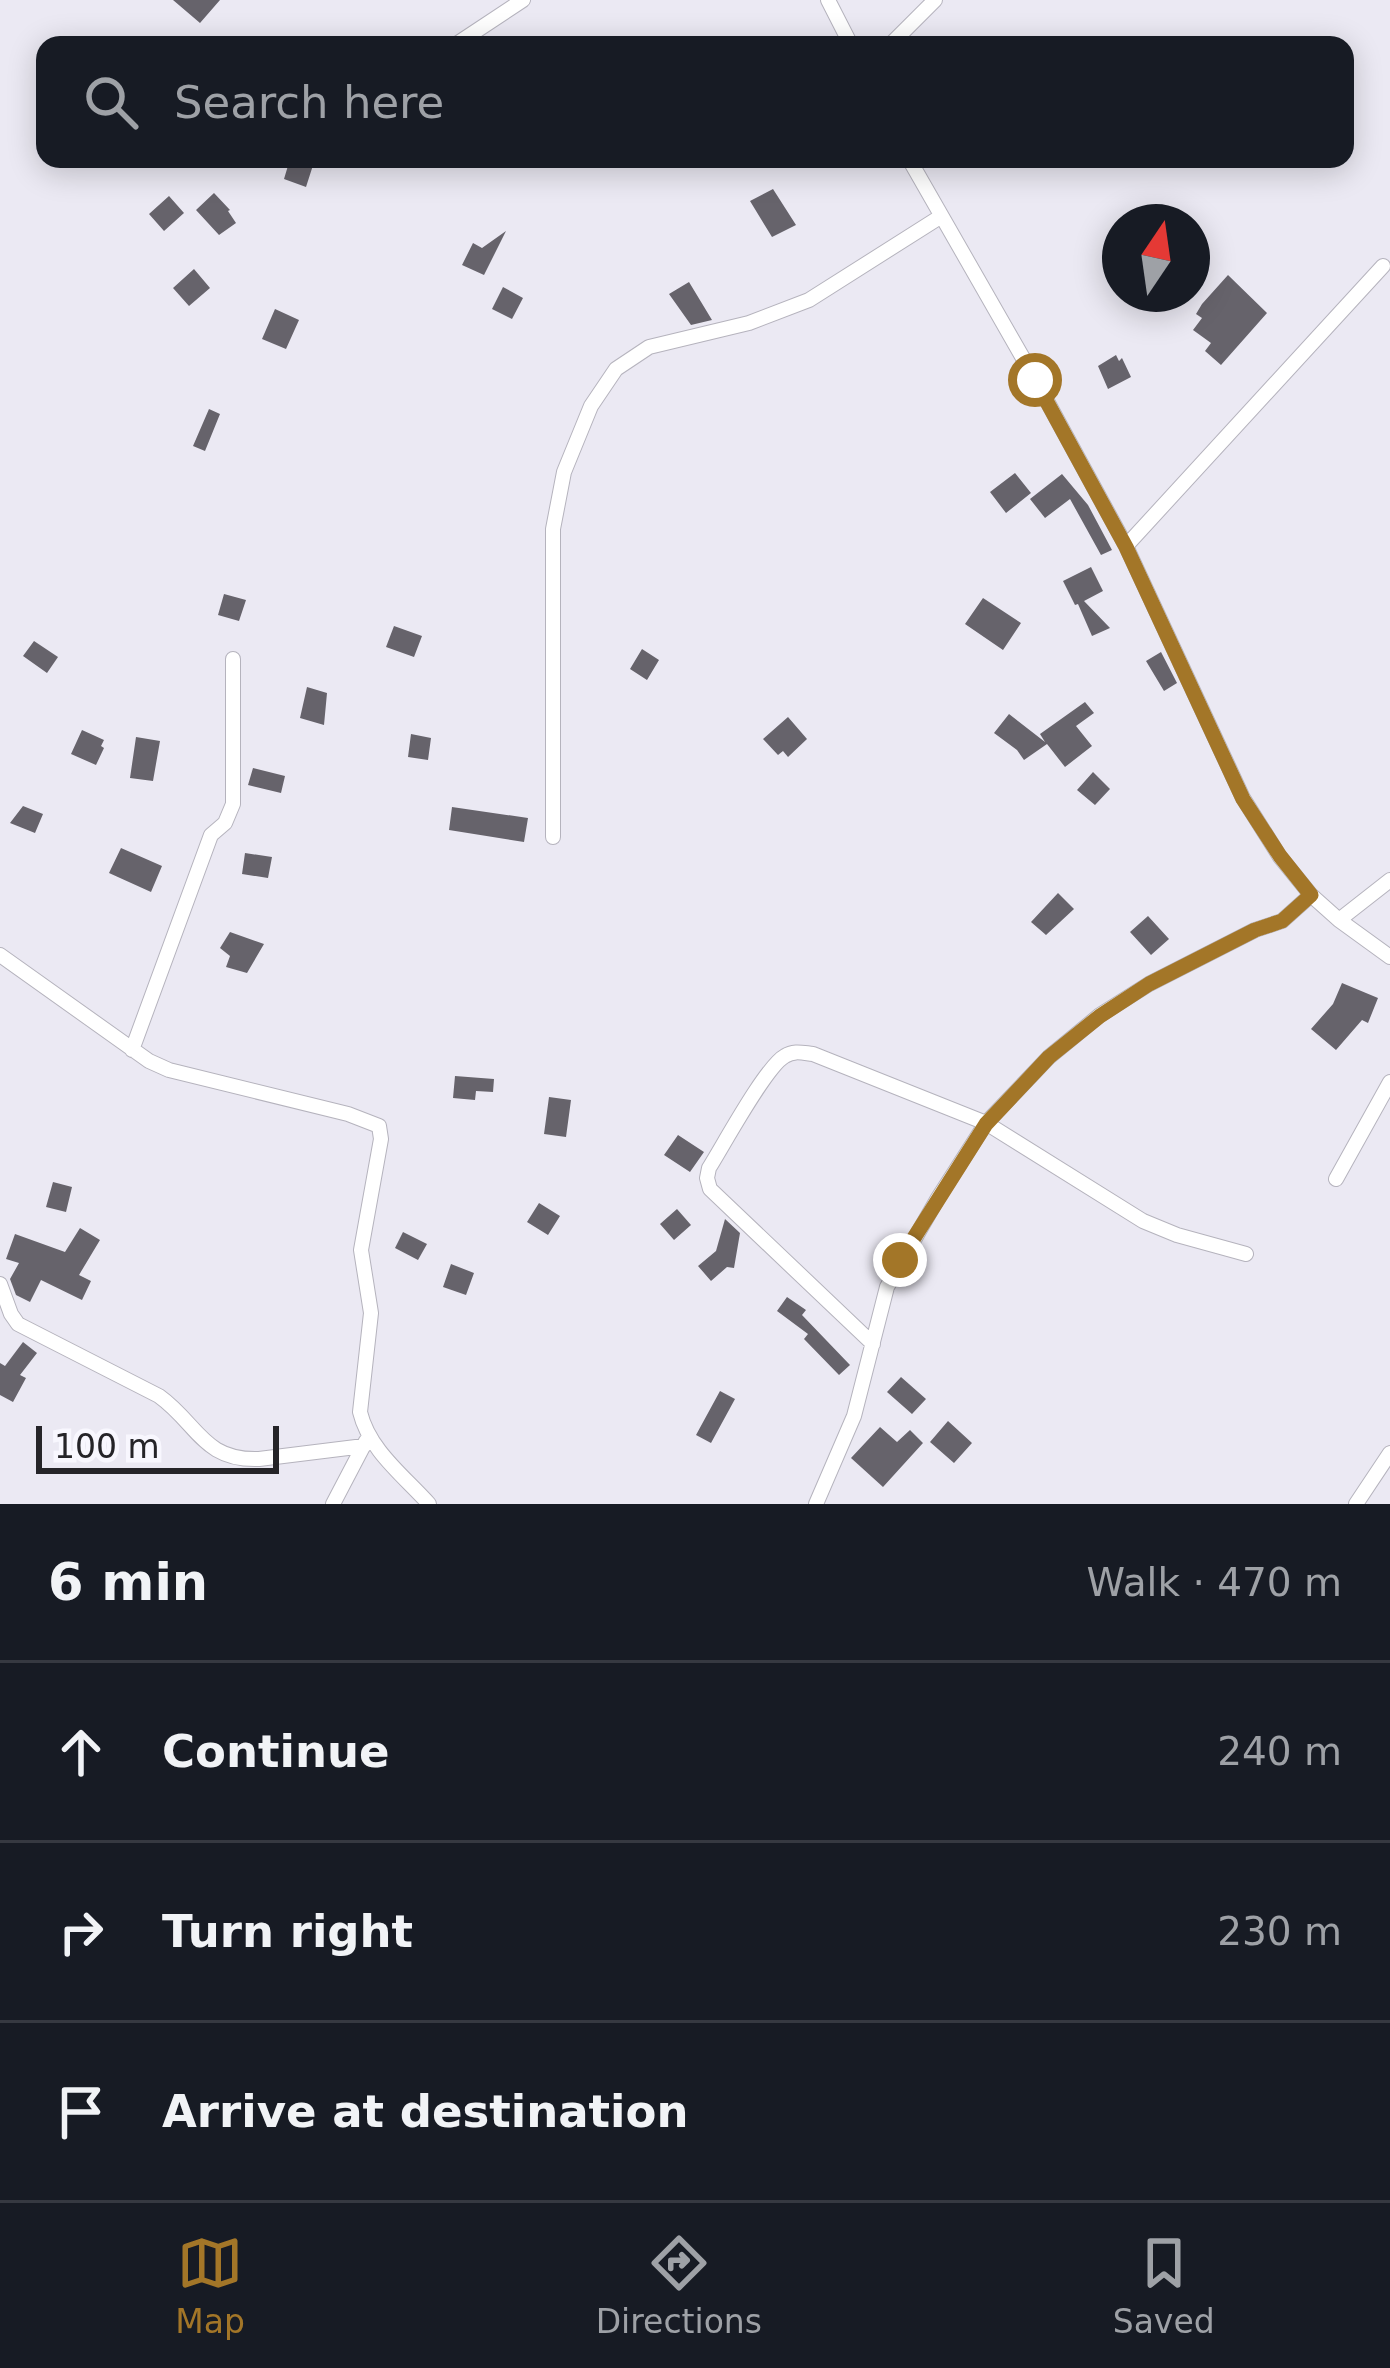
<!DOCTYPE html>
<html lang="en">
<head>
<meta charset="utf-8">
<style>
  :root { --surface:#171b24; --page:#20242c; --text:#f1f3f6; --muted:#9ea1a6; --line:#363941; --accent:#a37628 }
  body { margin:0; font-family:"DejaVu Sans",sans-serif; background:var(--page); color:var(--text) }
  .compass { position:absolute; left:1102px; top:204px; width:108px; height:108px; border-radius:50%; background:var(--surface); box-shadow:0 6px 30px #0003; rotate:13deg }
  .scale { position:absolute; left:36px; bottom:30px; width:243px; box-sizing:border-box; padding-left:12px; border:6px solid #252428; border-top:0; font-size:33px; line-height:42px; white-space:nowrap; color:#252428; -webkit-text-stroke:9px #f8f7fe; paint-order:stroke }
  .stop { position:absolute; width:36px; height:36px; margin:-27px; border:9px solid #a37628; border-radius:50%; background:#fff }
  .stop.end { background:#a37628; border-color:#fff; box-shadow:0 3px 12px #0008 }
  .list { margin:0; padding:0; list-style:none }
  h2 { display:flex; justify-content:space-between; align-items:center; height:156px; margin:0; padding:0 48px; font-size:51px }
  h2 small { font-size:39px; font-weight:400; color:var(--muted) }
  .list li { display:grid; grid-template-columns:78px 1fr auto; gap:36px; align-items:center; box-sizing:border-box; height:180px; padding:0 48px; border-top:3px solid var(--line) }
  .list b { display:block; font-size:45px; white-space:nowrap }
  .list em { font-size:39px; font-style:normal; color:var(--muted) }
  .icon { flex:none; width:66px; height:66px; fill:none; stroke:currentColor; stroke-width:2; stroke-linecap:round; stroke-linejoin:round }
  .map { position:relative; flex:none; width:1390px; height:1504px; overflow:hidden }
  .search { position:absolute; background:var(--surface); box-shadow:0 6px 30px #0003; left:36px; right:36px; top:36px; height:132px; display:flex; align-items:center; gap:30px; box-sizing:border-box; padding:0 42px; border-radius:24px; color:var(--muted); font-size:45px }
  .sheet { height:696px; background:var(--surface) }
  nav { display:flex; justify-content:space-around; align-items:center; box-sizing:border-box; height:168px; border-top:3px solid var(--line); background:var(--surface); font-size:33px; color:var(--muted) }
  nav a { display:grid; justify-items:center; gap:6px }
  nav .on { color:var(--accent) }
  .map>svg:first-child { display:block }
  .building { fill:#66636b }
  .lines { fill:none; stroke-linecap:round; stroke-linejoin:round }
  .street-casing { stroke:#b5b3bd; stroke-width:16 }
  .street { stroke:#fff; stroke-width:14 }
  .route { stroke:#a37628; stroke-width:15 }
</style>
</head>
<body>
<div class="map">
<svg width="1390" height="1504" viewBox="0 0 1390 1504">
  <rect width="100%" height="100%" fill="#ebe9f3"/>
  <path class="building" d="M173,0H220L200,23Z
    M290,159H315L306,187L284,179Z
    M773,189L796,225L772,237L750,201Z
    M214,193L230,210L228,211L236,223L219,235L196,210Z
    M169,196L184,213L164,231L149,214Z
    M506,231L484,275L462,265L473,243L482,248Z
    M194,269L210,288L189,306L173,288Z
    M1228,275L1267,313L1221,365L1205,351L1211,343L1193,330L1202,318L1196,314L1202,304Z
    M689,282L712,320L691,325L669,294Z
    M503,287L523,298L512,319L492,309Z
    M275,309L299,320L286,349L262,339Z
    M1116,355L1119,361L1122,358L1131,377L1108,389L1098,366Z
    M209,409L220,414L205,451L193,446Z
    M1015,473L1031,493L1006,513L990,492Z
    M1062,474L1088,505L1112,550L1101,555L1070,499L1045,518L1030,499Z
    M1091,567L1103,591L1084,601L1110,628L1092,636L1078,604L1075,605L1063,581Z
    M224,594L246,600L239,621L218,615Z
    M983,598L1021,623L1003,650L965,624Z
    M394,626L422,636L414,657L386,647Z
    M34,641L58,657L47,673L23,656Z
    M642,649L659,660L647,680L630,669Z
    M1161,652L1177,683L1164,691L1146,661Z
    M307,687L327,693L324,725L300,718Z
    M1085,702L1094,713L1076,726L1092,746L1065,767L1047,744L1024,760L1017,750L994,733L1009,714L1045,742L1040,734Z
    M788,717L807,739L788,757L783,751L778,755L763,739Z
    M82,730L104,740L101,746L104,748L96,765L71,754Z
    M411,734L431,738L428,760L408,757Z
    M136,737L160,741L153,781L130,778Z
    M253,768L285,776L281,793L248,785Z
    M1093,772L1110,789L1095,805L1077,790Z
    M23,806L43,814L35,833L10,823Z
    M452,807L528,818L524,842L449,830Z
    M121,848L162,866L151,892L109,873Z
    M245,853L272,857L268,878L242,874Z
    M1058,893L1074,909L1046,935L1031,922Z
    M1148,916L1169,939L1151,955L1130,932Z
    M230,932L264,944L247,973L226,967L230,956L220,948Z
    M1342,983L1378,998L1368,1023L1362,1020L1336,1050L1311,1029L1333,1004Z
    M455,1076L494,1079L493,1092L476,1091L475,1100L453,1098Z
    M549,1097L571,1100L566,1137L544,1134Z
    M678,1135L704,1152L690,1172L664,1155Z
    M53,1182L72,1187L66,1212L46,1207Z
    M539,1203L560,1216L548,1235L527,1222Z
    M677,1209L691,1225L674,1240L660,1224Z
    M725,1219L740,1233L734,1268L727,1267L711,1281L698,1266L716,1251Z
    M80,1228L100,1240L79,1275L91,1281L82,1300L41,1280L30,1302L16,1295L10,1279L19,1263L6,1259L15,1234L65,1252Z
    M403,1232L427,1244L418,1260L395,1248Z
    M451,1264L474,1273L466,1295L443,1287Z
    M787,1297L806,1310L802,1315L850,1365L839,1375L804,1339L808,1334L777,1311Z
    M23,1342L37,1353L20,1375L26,1378L13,1402L0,1395V1363L5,1366Z
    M901,1377L926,1399L912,1414L887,1392Z
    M720,1391L735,1399L711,1443L696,1435Z
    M948,1421L972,1443L954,1463L930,1442Z
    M880,1427L897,1442L910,1430L923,1443L883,1487L851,1458Z"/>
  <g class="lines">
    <g class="street-casing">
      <path id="street" d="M828,0L851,45
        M455,45L523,0
        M890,45L935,0
        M909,159L1035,379L1126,546L1243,798L1280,857L1311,895L1339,920L1390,957
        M1126,546L1383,266
        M553,837V529L564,472L591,406L616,369L649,347L749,323L809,300L940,217
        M1339,920L1390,880
        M0,955L149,1061L169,1070L348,1114L379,1126L381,1139L361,1250L371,1313L360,1412C369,1450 404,1476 429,1504
        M132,1050L211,835L225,823L233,804V659
        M1336,1179L1390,1082
        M0,1284L11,1314L18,1324L159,1396C198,1424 203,1461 259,1459L364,1446
        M873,1344L710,1189L707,1178L709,1168C723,1146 766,1066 785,1056C794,1050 803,1053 813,1054L986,1123L1143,1221L1177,1235L1246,1254
        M333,1504L366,1441
        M816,1504L854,1416L887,1287L938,1198L986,1123L1049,1057L1100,1015L1149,984L1255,930L1282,921L1311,895
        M1356,1504L1390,1453"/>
    </g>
    <use href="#street" class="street"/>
  </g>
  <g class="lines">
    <path class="route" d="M900,1260L986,1124L1049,1057L1100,1016L1149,984L1255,930L1282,921L1311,895L1280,856L1243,799L1126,547L1035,380"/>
  </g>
</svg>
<svg class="compass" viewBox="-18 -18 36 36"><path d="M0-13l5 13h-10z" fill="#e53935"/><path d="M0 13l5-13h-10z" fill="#9ea1a6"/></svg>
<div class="scale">100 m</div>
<div class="stop" style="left:1035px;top:380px"></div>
<div class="stop end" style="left:900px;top:1260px"></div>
<div class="search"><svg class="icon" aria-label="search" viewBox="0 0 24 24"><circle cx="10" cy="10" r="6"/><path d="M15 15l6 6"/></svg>Search here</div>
</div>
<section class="sheet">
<h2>6 min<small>Walk · 470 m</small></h2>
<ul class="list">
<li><svg class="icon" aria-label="ahead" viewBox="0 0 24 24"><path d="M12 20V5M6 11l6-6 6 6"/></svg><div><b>Continue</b></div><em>240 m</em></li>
<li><svg class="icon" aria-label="right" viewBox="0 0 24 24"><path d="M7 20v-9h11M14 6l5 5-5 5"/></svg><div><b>Turn right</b></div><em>230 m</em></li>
<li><svg class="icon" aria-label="arrive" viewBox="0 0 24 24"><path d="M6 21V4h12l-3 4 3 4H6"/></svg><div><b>Arrive at destination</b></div></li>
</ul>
</section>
<nav>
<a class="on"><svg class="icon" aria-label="map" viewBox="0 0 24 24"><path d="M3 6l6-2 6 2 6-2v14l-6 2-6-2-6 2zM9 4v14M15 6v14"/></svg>Map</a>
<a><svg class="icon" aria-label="directions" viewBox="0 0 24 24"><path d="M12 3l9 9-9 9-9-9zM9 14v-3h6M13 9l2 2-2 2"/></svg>Directions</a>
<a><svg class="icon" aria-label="saved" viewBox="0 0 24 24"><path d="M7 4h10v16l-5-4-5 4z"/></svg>Saved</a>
</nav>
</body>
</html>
